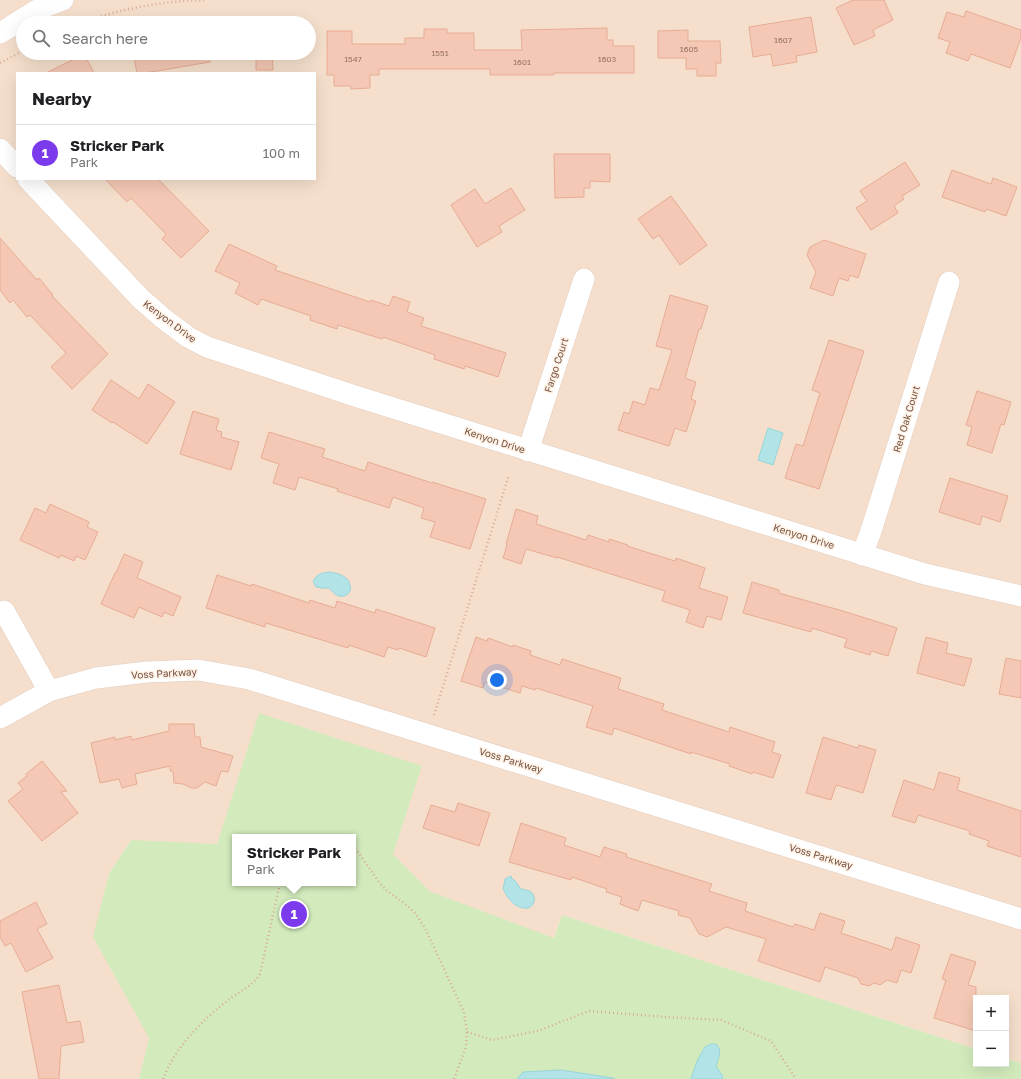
<!DOCTYPE html>
<html lang="en">
<head>
<meta charset="utf-8">
<style>
  :root { --surface:#fff; --page:#f2f2f2; --text:#202124; --muted:#757577; --line:#e0e0e0; --accent:#7c3aed }
  body { margin:0; font-family:"Golos Text",sans-serif; background:var(--page); color:var(--text) }
  .controls { position:absolute; right:12px; bottom:12px; display:grid; overflow:hidden; border-radius:0px; box-shadow:0 4px 16px #0002 }
  .controls button { width:36px; height:36px; display:grid; place-items:center; padding:0; border:0; border-bottom:1px solid var(--line); background:var(--surface); color:var(--text); font:20px sans-serif }
  .you { position:absolute; left:497px; top:680px; width:14px; height:14px; margin:-10px; border:3px solid #fff; border-radius:50%; background:#1a73e8; box-shadow:0 0 0 6px #1a73e833 }
  .badge { display:grid; place-items:center; width:26px; height:26px; border-radius:50%; background:var(--accent); color:#fff; font-size:13px; font-weight:700 }
  .pin { position:absolute; translate:-50% -50%; border:2px solid #fff; box-shadow:0 1px 4px #0006 }
  .popup { position:absolute; left:232px; top:834px; width:124px; height:52px; box-sizing:border-box; display:grid; place-content:center; border-radius:0px; background:var(--surface); filter:drop-shadow(0 1px 3px #0005); font-size:13px; white-space:nowrap; color:var(--muted) }
  .popup b { font-size:15px; color:var(--text) }
  .popup::after { content:''; position:absolute; left:50%; top:100%; margin-left:-8px; border:8px solid transparent; border-top-color:var(--surface) }
  .list { margin:0; padding:0; list-style:none }
  h2 { display:flex; justify-content:space-between; align-items:center; height:52px; margin:0; padding:0 16px; font-size:17px }
  h2 small { font-size:13px; font-weight:400; color:var(--muted) }
  .list li { display:grid; grid-template-columns:26px 1fr auto; gap:12px; align-items:center; box-sizing:border-box; height:56px; padding:0 16px; border-top:1px solid var(--line) }
  .list b { display:block; font-size:15px; white-space:nowrap }
  .list p { margin:0; font-size:13px; white-space:nowrap; color:var(--muted) }
  .list em { font-size:13px; font-style:normal; color:var(--muted) }
  .icon { flex:none; width:22px; height:22px; fill:none; stroke:currentColor; stroke-width:2; stroke-linecap:round; stroke-linejoin:round }
  .map { position:relative; flex:none; width:1021px; height:1079px; overflow:hidden }
  .search { position:absolute; background:var(--surface); box-shadow:0 4px 16px #0002; left:16px; top:16px; width:300px; height:44px; display:flex; align-items:center; gap:10px; box-sizing:border-box; padding:0 14px; border-radius:22px; color:var(--muted); font-size:15px }
  .panel { position:absolute; background:var(--surface); box-shadow:0 4px 16px #0002; left:16px; top:72px; width:300px; height:108px; border-radius:0px }
  .map>svg:first-child { display:block }
  .residential { fill:#f5dfcc; fill-rule:evenodd }
  .green { fill:#d3ebbc; fill-rule:evenodd }
  .water { fill:#b2e4e7; stroke:#98d5d9 }
  .building { fill:#f4c8b4; stroke:#e7ac94 }
  .lines { fill:none; stroke-linecap:round; stroke-linejoin:round }
  .street-casing { stroke:#e3cbbd; stroke-width:22 }
  .path { stroke:#d8ab98; stroke-width:2.5; stroke-dasharray:1 3; stroke-linecap:butt }
  .street { stroke:#fff; stroke-width:21 }
  .labels { text-anchor:middle; dominant-baseline:central; stroke-width:3; stroke-linejoin:round; paint-order:stroke }
  .number-label { font-size:8px; fill:#947061 }
  .street-label { font-size:10px; fill:#745245; stroke:#fff2e5 }
</style>
</head>
<body>
<div class="map">
<svg width="1021" height="1079" viewBox="0 0 1021 1079">
  <rect width="100%" height="100%" fill="#fdeede"/>
  <path class="residential" d="M0,0H1021V1063L1006,1059V998H976V1049L562,915L502,1079H0ZM23,23H309V53H23ZM17,73H315V179H17ZM235,837H353V883H235Z"/>
  <path class="green" d="M259,713L422,766L393,854L429,891L554,938L562,915L976,1049V1064H1006V1059L1021,1063V1079H139L149,1038L93,937L109,874L131,840L217,844ZM235,837H353V883H235Z"/>
  <path class="water" d="M768,428L783,433L773,465L758,460Z
    M329,572C335,573 342,574 347,579C354,587 350,598 339,596C335,595 332,591 329,588H321L318,587H316L313,581C314,580 315,578 316,577C319,573 325,573 329,572Z
    M511,876L512,879C517,881 517,884 520,888C524,891 529,889 532,893C536,897 535,906 528,908C516,910 506,897 503,888L505,881V879Z
    M711,1044H716C723,1050 718,1059 716,1066L723,1077L722,1079H691L697,1061L705,1047Z
    M561,1070L613,1078L615,1079H517L523,1072Z"/>
  <path class="building" d="M853,0H884L893,20L873,30L875,36L854,45L836,8Z
    M966,11L1021,30V38L1010,68L971,54L968,61L946,53L950,42L938,38L947,12L964,17Z
    M811,17L817,52L796,56L797,62L773,66L771,54L753,57L749,27Z
    M607,28V40H613V46H634V73H554V75H490V69H379V75H370V88L351,89V86H334V75H327V31H352V44H405V38H424V29H447V33H474V50H522L521,30Z
    M688,30V41H720L721,63H716V76H697V69H686V58H658V31Z
    M133,53H210V62L145,73H137Z
    M256,53H272L273,70H256Z
    M84,54L94,73H46Z
    M554,154H610V182L590,181V188H584V197L555,198Z
    M905,162L920,185L902,196L904,199L894,206L898,213L871,230L856,208L867,201L860,191Z
    M952,170L991,184L993,178L1017,187L1006,216L986,209L985,212L942,197Z
    M105,179H158L209,231L181,258L162,239L166,234L131,198L127,202Z
    M511,188L525,210L499,226L502,232L477,247L451,205L475,189L485,204Z
    M671,196L707,245L680,265L659,235L653,239L638,219Z
    M0,238L37,280L39,278L53,295L52,296L108,354L72,389L51,367L66,353L30,315L27,317L13,300L10,303L0,290Z
    M824,240L866,254L858,278L850,275L848,281L839,278L833,296L810,288L816,272L807,255L810,247Z
    M229,244L277,266L275,270L370,302L371,300L389,306L393,296L410,302L407,312L424,318L421,326L506,353L498,377L465,366L464,369L434,359L435,355L383,337L382,339L338,325L337,329L310,320L311,316L261,299L258,305L235,293L240,283L215,271Z
    M670,295L708,306L701,329H699L685,378L696,382L691,399L696,401L686,432L675,428L669,446L618,430L624,412L629,414L633,401L645,405L650,388L659,390L672,350L656,346Z
    M829,340L864,351L819,489L785,478L796,444L803,446L820,393L812,390Z
    M111,380L139,399L148,384L175,402L147,444L113,422L112,423L92,410Z
    M977,391L1011,402L1004,425L1001,424L992,453L967,445L972,427L966,425Z
    M193,411L219,419L216,430L222,432L221,437L239,442L231,470L180,454Z
    M269,432L325,449L322,457L365,471L368,462L432,483V482L486,499L470,549L430,537L435,522L421,518L424,508L393,497L389,508L337,491L338,489L299,477L295,490L273,483L279,464L261,458Z
    M950,478L1008,496L1000,522L982,516L980,525L939,512Z
    M50,504L89,522L87,527L98,532L85,560L76,556L74,561L61,555L59,558L20,540L35,508L46,513Z
    M516,509L538,516L536,524L586,540L588,535L609,542V539L628,545L627,546L675,561L676,558L705,568L699,588L728,597L721,620L707,616L703,628L686,622L690,610L662,601L665,591L557,557V558L526,549L521,564L503,558L507,545L506,544Z
    M124,554L143,562L137,578L181,597L173,616L164,612L162,617L139,607L134,618L101,604L115,573H116Z
    M217,575L251,586L252,584L309,603L310,600L335,608L337,601L375,613L376,609L435,628L426,657L399,648L398,650L388,647L384,657L349,645L348,648L266,623L265,627L206,608Z
    M752,582L779,590V593L843,611L897,628L888,656L871,651L870,655L844,647L847,639L812,628L811,632L743,613Z
    M476,637L487,641L488,638L513,647V645L531,651L530,655L560,665L562,659L621,678L618,689L664,704L662,710L729,732L730,727L775,742L772,752L781,755L773,778L753,772L752,774L729,766L730,764L691,752V754L614,728L612,735L586,727L593,706L536,688L535,690L522,686L520,693L485,682L483,688L461,681Z
    M926,637L948,643L946,653L972,659L964,686L917,673Z
    M1006,658L1021,661V698L999,694Z
    M169,724H194L195,737H200L201,747L233,756L228,772L221,771L216,786L205,782L197,788H192L183,784L174,783L173,771H170V766L135,774L137,784L122,788L119,779L100,783L91,743L115,737V740L131,736L132,740L169,731Z
    M823,737L858,748L859,745L876,750L863,793L836,785L831,800L806,793Z
    M42,761L67,791L61,792L78,813L42,841L8,801L23,789L18,783L27,776L26,774Z
    M939,772L960,778L957,790L1021,811V857L987,846L989,841L969,834L970,831L918,815L915,823L892,816L904,780L934,790Z
    M458,803L490,813L479,846L423,828L431,805L455,812Z
    M521,823L566,838L564,845L600,857L604,847L627,854L626,857L712,884L709,891L747,903L745,911L793,927L795,924L814,930L820,913L845,921L841,933L892,950L896,937L920,945L911,973L901,970L897,983L887,980L880,985L874,983L869,986L861,984L858,978L825,967L820,982L758,961L766,939L726,927L707,937L699,934L690,918L678,915L679,911L642,900L638,911L620,904L622,897L606,892L607,889L572,877L571,880L509,862Z
    M36,902L47,924L37,929L53,958L26,972L11,943L5,946L0,937V921Z
    M951,954L976,962L968,985L976,987V1031L934,1018L946,980L942,979Z
    M59,985L67,1023L80,1021L84,1042L61,1046L59,1079H39L22,992Z"/>
  <g class="lines">
    <g class="street-casing">
      <path id="street" d="M0,33L37,10L63,0
        M0,149L17,167
        M28,179L141,299L164,319L188,337L207,347L355,396L925,574L1021,596
        M528,451L584,279
        M862,555L871,531L949,282
        M4,611L49,691
        M0,718L49,691L96,678L147,672L198,670L249,679L1021,919"/>
    </g>
    <path class="path" d="M82,23C122,8 163,1 206,0
      M0,63L23,51
      M434,715L509,475
      M328,837L339,836L343,837
      M353,845L379,882L386,890L404,903L416,914L425,928L464,1012L467,1032L466,1047L454,1079
      M467,1032L492,1040L538,1031L589,1011L666,1017L721,1020L771,1041L796,1079
      M163,1079C175,1048 201,1021 227,1001C238,992 253,986 260,974L280,883"/>
    <use href="#street" class="street"/>
  </g>
  <g class="labels">
    <g class="number-label">
      <text x="783" y="40">1607</text>
      <text x="689" y="49">1605</text>
      <text x="440" y="53">1551</text>
      <text x="353" y="59">1547</text>
      <text x="607" y="59">1603</text>
      <text x="522" y="62">1601</text>
    </g>
    <g class="street-label">
      <text transform="translate(170 321) rotate(37)">Kenyon Drive</text>
      <text transform="translate(556 365) rotate(-72)">Fargo Court</text>
      <text transform="translate(906 419) rotate(-73)">Red Oak Court</text>
      <text transform="translate(495 440) rotate(18)">Kenyon Drive</text>
      <text transform="translate(804 536) rotate(17)">Kenyon Drive</text>
      <text transform="translate(164 673) rotate(-3)">Voss Parkway</text>
      <text transform="translate(511 760) rotate(17)">Voss Parkway</text>
      <text transform="translate(821 856) rotate(17)">Voss Parkway</text>
    </g>
  </g>
</svg>
<div class="controls">
<button>+</button>
<button>−</button>
</div>
<div class="you"></div>
<div class="pin badge" style="left:294px;top:914px">1</div>
<div class="popup"><b>Stricker Park</b>Park</div>
<div class="search"><svg class="icon" aria-label="search" viewBox="0 0 24 24"><circle cx="10" cy="10" r="6"/><path d="M15 15l6 6"/></svg>Search here</div>
<section class="panel">
<h2>Nearby<small></small></h2>
<ul class="list">
<li><span class="badge">1</span><div><b>Stricker Park</b><p>Park</p></div><em>100 m</em></li>
</ul>
</section>
</div>
</body>
</html>
